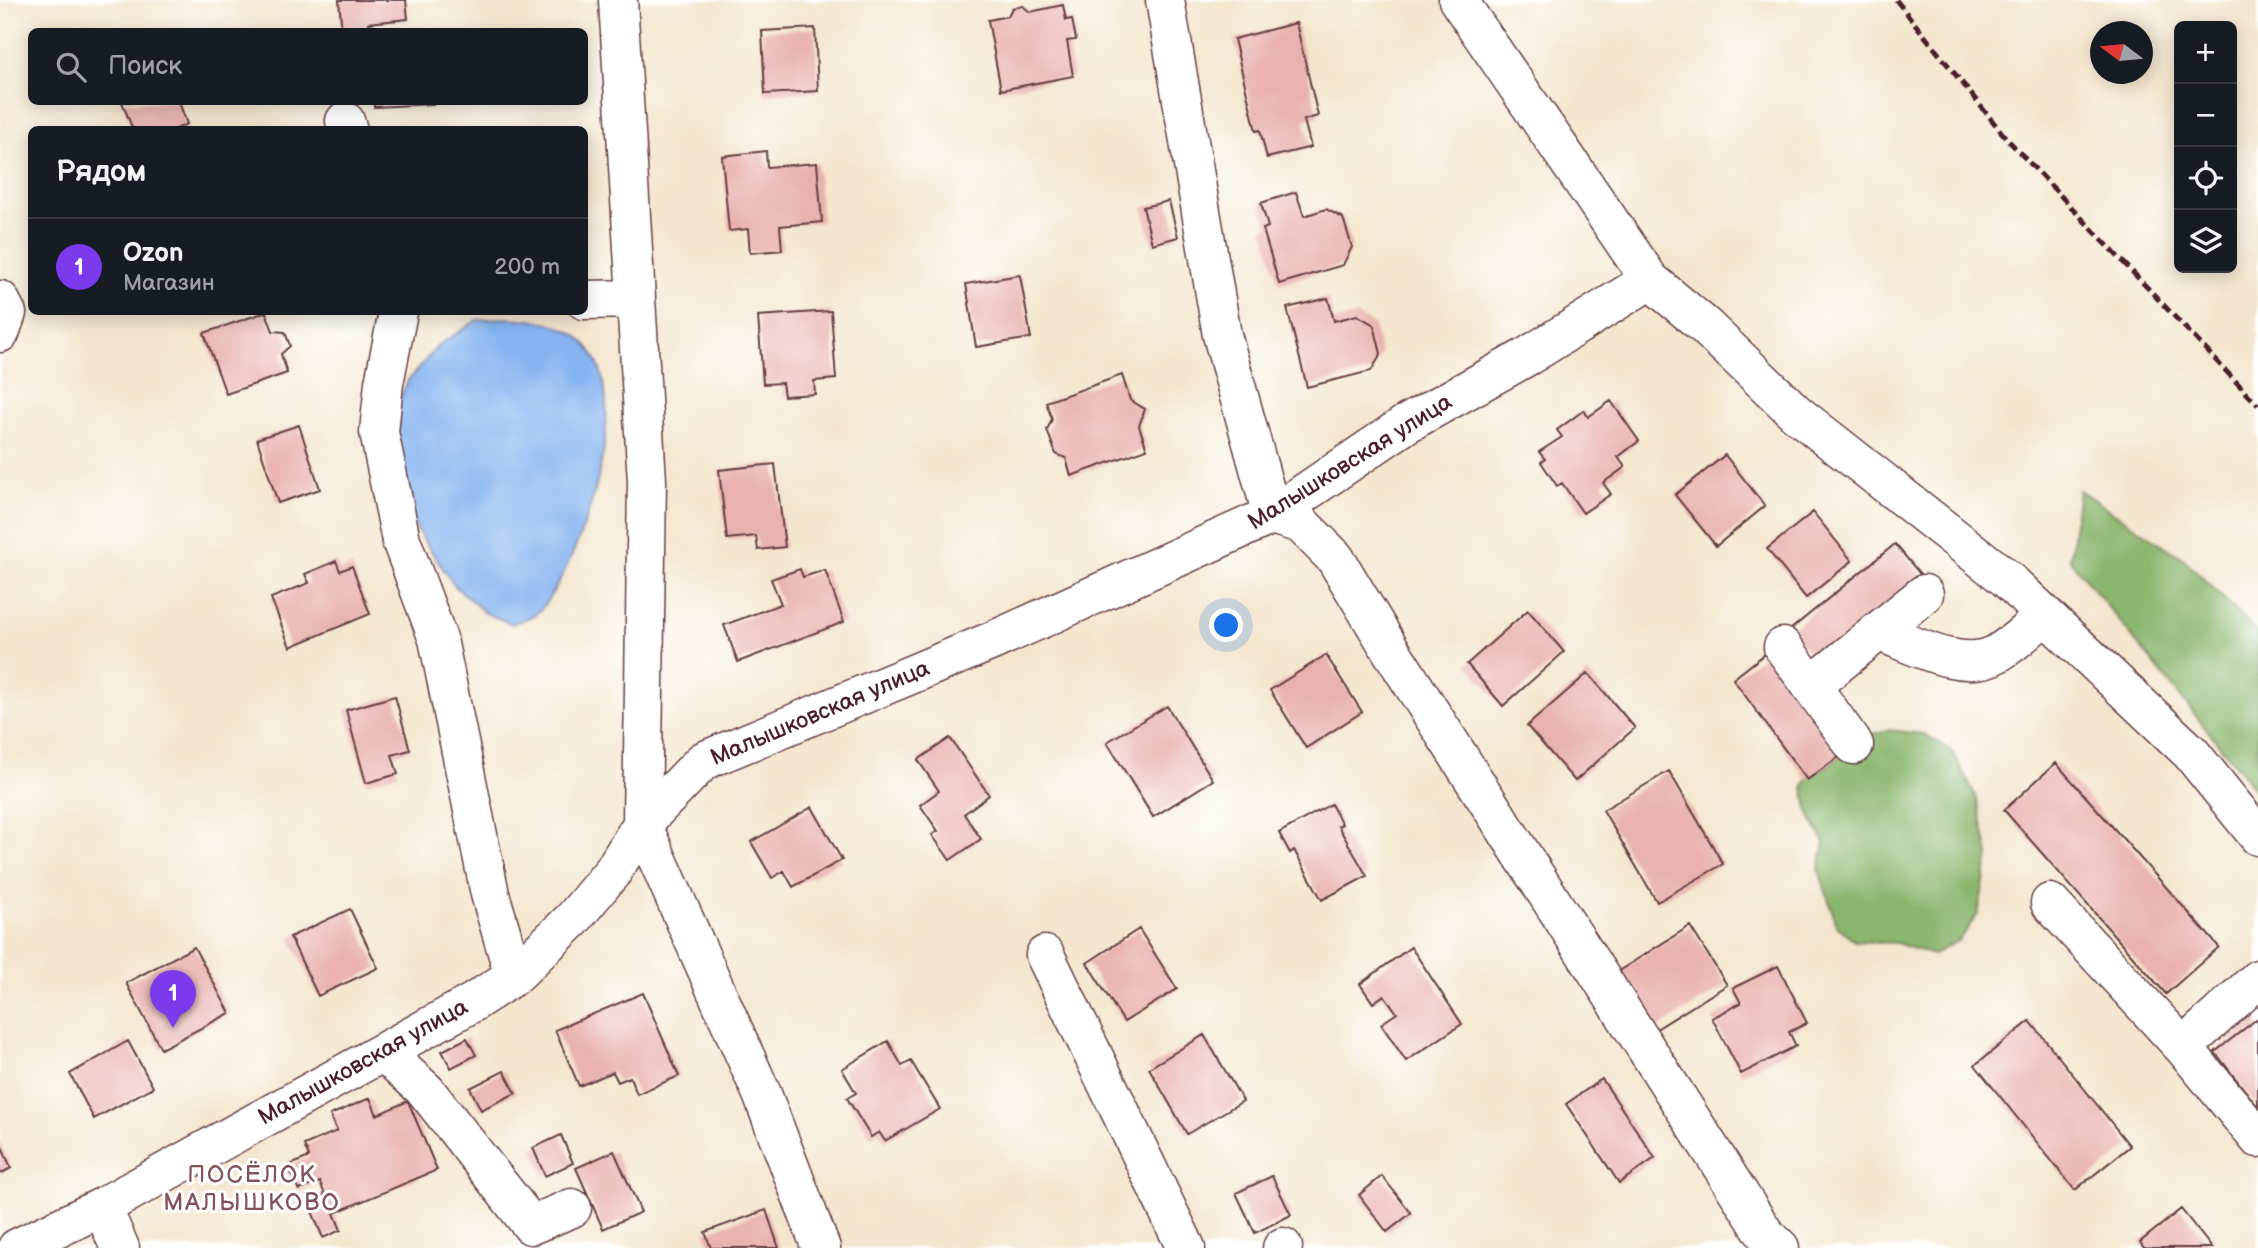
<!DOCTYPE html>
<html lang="ru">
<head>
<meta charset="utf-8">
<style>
  :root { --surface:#171b24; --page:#20242c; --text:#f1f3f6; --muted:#9ea1a6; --line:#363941; --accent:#7c3aed }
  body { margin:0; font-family:"Balsamiq Sans",sans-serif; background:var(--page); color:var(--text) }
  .controls { position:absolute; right:21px; top:21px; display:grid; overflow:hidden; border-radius:10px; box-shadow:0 4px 18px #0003 }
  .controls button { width:63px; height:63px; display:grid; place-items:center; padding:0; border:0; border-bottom:2px solid var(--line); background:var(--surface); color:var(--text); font:35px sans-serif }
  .compass { position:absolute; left:2090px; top:21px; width:63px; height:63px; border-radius:50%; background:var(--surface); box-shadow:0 4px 18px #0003; rotate:286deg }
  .you { position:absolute; left:1227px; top:626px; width:24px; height:24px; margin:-18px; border:5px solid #fff; border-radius:50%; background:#1a73e8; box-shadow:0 0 0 10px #1a73e833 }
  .badge { display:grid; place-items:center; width:46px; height:46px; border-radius:50%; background:var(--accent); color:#fff; font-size:23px; font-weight:700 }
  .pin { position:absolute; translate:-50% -58px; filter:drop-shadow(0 2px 4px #0008) }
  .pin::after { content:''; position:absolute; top:37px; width:24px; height:21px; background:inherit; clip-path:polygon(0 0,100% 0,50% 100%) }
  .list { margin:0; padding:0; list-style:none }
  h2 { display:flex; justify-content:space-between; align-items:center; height:91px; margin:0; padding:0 28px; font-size:30px }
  h2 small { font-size:23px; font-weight:400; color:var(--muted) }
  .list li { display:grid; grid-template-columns:46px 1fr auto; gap:21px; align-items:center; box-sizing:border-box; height:98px; padding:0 28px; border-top:2px solid var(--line) }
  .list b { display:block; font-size:26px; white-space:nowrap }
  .list p { margin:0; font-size:23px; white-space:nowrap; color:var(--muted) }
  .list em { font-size:23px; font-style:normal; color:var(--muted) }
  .icon { flex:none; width:38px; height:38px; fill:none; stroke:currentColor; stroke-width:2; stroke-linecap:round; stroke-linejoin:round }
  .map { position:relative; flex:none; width:2258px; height:1248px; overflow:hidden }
  .search { position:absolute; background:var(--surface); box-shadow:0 4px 18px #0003; left:28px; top:28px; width:560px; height:77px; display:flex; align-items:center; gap:18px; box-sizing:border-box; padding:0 24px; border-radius:10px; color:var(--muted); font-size:26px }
  .panel { position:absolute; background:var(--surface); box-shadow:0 4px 18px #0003; left:28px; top:126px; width:560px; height:189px; border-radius:10px }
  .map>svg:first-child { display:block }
  .forest { fill:#8ab66d; stroke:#6a6a4c; stroke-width:2 }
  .water { fill:#85b4f0; stroke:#686a8e; stroke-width:2 }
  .building { fill:#e9b2ae }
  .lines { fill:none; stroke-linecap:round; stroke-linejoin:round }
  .minor-casing { stroke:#643d43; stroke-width:41 }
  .minor { stroke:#fff; stroke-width:38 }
  .rail { stroke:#4a1f2b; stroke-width:5; stroke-dasharray:10 5; stroke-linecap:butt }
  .labels { text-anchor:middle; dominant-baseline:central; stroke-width:6; stroke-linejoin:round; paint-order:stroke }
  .street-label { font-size:23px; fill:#4a1f2b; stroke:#fff }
  .neighbourhood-label { font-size:24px; letter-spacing:2px; fill:#825259; stroke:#fff }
</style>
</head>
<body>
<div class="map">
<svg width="2258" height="1248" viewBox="0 0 2258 1248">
  <rect width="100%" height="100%" fill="#fff"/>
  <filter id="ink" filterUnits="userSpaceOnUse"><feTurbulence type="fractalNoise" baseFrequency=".0143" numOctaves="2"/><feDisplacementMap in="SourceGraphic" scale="14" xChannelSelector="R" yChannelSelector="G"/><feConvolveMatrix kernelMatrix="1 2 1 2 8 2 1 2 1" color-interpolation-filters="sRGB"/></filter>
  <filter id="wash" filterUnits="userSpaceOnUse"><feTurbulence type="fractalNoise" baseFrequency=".00686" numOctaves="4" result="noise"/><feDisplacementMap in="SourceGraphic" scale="28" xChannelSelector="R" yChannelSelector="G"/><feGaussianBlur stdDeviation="1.57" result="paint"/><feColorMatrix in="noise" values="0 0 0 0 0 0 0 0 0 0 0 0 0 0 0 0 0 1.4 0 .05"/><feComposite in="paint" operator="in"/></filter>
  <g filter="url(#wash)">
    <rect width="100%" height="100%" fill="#f4e6ce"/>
    <path class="forest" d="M2079,490L2183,558L2258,633V793L2070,560Z
      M1887,730L1924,734L1952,751L1977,799L1989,855L1978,914L1959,940L1933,955L1896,943L1855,941L1837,926L1819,870L1825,842L1811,819L1803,788L1807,780L1870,735Z"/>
    <path class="water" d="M502,318C527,319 552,320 574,334C645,381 583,558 540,610C534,617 521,620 512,624L485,613L454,585L419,533L406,505L393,416L408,380L439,345L477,320Z"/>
    <g id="blocks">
      <path class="building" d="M339,0H406L408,19L368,23V32H342Z
        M1063,5L1066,20L1072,19L1076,40L1067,41L1073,76L1001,90L988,20L1008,16L1012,8L1023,6L1030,12Z
        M1296,23L1318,116L1304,120L1311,147L1267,158L1260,130L1256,131L1234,39Z
        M815,28L818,91L765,94L762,31Z
        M122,102H179L187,124L174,130H133Z
        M374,102H436V104L374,107Z
        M766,151L767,167L817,163L822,222L780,226L782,250L750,253L748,229L729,231L722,156Z
        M1296,192L1304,216L1326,209L1343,218L1352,247L1343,265L1279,284L1263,229L1268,227L1261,203Z
        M1169,201L1178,237L1152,244L1143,207Z
        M1020,275L1031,338L976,347L966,284Z
        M1328,298L1334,321L1357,315L1374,325L1381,354L1371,371L1307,387L1287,308Z
        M831,311L836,379L814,381L815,394L784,396L782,383L763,384L758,316Z
        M266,312L273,331L285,332L290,346L281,354L287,373L226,394L204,333Z
        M1122,375L1130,400L1145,409L1139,426L1147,449L1071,476L1066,458L1056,454L1047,430L1052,419L1046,402Z
        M1611,401L1639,441L1618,457L1625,467L1603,483L1611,494L1583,513L1562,483L1557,486L1541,462L1545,459L1539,452L1562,437L1557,430L1584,410L1588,417Z
        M299,425L320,489L278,503L257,439Z
        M1725,455L1765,506L1716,546L1675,495Z
        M775,464L785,547L758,550L756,536L727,539L719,470Z
        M1813,512L1852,561L1806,598L1767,549Z
        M1895,544L1921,575L1816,661L1790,630Z
        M336,561L340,571L352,566L370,614L290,647L271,598L309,583L305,574Z
        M800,569L803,577L825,570L844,622L738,662L724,625L781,604L771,579Z
        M1528,610L1564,652L1503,706L1467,664Z
        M1765,654L1840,756L1807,780L1733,679Z
        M1326,655L1362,712L1306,748L1270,690Z
        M1588,673L1635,728L1575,781L1527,726Z
        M395,696L410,750L392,755L398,774L366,783L346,710Z
        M1167,706L1213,780L1153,817L1107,742Z
        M950,738L989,795L964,814L981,839L950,860L932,835L938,831L920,805L939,791L918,760Z
        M2056,763L2219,947L2166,994L2004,810Z
        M1669,771L1723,864L1657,902L1603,810Z
        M1331,804L1342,824L1338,826L1367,876L1322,900L1294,850L1290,853L1279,833Z
        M812,807L842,860L793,887L784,871L772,878L751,842Z
        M350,909L378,968L318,996L290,937Z
        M1690,926L1727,985L1653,1031L1617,972Z
        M1139,929L1177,989L1124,1022L1087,963Z
        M194,947L230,1013L161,1049L126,983Z
        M1411,947L1462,1024L1406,1061L1381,1024L1397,1013L1384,995L1373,1003L1360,984Z
        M1778,966L1807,1023L1789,1032L1796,1046L1741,1074L1712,1018L1741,1003L1733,988Z
        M643,993L679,1076L637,1094L630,1077L618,1082L613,1072L579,1086L555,1030Z
        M2258,1018V1107L2215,1052Z
        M2030,1021L2130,1146L2075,1190L1975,1065Z
        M1204,1035L1243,1101L1187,1134L1149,1068Z
        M467,1038L476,1055L451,1068L442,1051Z
        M128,1041L153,1087L94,1119L70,1074Z
        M888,1041L902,1066L911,1061L940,1109L885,1141L879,1132L871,1137L847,1098L856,1093L842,1069Z
        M504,1071L516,1093L481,1110L470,1088Z
        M1602,1079L1655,1158L1619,1183L1566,1104Z
        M370,1098L377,1115L408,1101L437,1170L334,1213L341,1230L323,1238L308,1202L325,1195L320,1182L299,1190L288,1166L309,1157L304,1145L337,1131L330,1115Z
        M561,1135L573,1163L545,1176L533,1148Z
        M0,1142L11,1168L0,1174Z
        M614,1151L641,1212L603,1229L576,1168Z
        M1272,1176L1291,1215L1255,1233L1236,1193Z
        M1382,1176L1411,1213L1387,1232L1359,1195Z
        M2181,1209L2212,1248H2144L2140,1242Z
        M766,1210L779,1248H711L705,1232Z"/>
    </g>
  </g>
  <g filter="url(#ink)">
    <use href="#blocks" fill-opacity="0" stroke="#643d43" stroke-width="2"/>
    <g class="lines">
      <g class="minor-casing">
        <path id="minor" d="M618,0L647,481L642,824L762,1094L821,1248
          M1165,0L1222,335L1272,515L1301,524L1335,558L1390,649L1765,1234L1780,1248
          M1458,0L1650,280L1705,326L1797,414L2007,579L2191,753L2258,836
          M345,121L348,130
          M0,300L7,313L0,333
          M584,300L636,299
          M398,312L384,383L379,432L401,540L438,639L490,894L514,976
          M1878,631C1912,644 1963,674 1998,653C2015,643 2030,628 2045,615
          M1783,647L1854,745
          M1811,686L1924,594
          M2050,903L2183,1047L2258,1138
          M1045,955L1186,1248
          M2183,1047L2258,979
          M383,1052L426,1091L531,1225L572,1208
          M102,1207L120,1248
          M17,1248L102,1207L472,1003L514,976L573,919L613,871L642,824L703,761L992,641L1272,515L1406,424L1528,356L1650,280
          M1282,1248L1283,1247"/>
      </g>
      <use href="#minor" class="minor"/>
      <path class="rail" d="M1896,0L2007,139L2258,405"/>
    </g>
  </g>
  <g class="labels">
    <g class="street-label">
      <text transform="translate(1350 462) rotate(-32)">Малышковская улица</text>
      <text transform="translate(820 713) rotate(-23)">Малышковская улица</text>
      <text transform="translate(363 1062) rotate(-29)">Малышковская улица</text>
    </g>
    <g class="neighbourhood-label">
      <text x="252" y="1174">ПОСЁЛОК<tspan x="252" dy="28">МАЛЫШКОВО</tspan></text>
    </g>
  </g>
</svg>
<div class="controls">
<button>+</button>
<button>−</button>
<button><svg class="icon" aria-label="locate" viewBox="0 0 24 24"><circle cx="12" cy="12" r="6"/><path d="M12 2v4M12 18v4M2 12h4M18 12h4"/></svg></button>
<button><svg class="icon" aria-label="layers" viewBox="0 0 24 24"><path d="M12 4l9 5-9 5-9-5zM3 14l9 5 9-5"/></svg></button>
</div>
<svg class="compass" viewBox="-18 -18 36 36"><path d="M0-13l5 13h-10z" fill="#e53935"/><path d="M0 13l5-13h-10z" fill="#9ea1a6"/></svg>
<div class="you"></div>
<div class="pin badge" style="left:173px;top:1028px">1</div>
<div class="search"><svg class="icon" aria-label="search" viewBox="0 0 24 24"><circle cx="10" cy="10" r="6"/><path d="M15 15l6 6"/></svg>Поиск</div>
<section class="panel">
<h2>Рядом<small></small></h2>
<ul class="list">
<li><span class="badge">1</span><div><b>Ozon</b><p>Магазин</p></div><em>200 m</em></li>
</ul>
</section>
</div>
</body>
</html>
